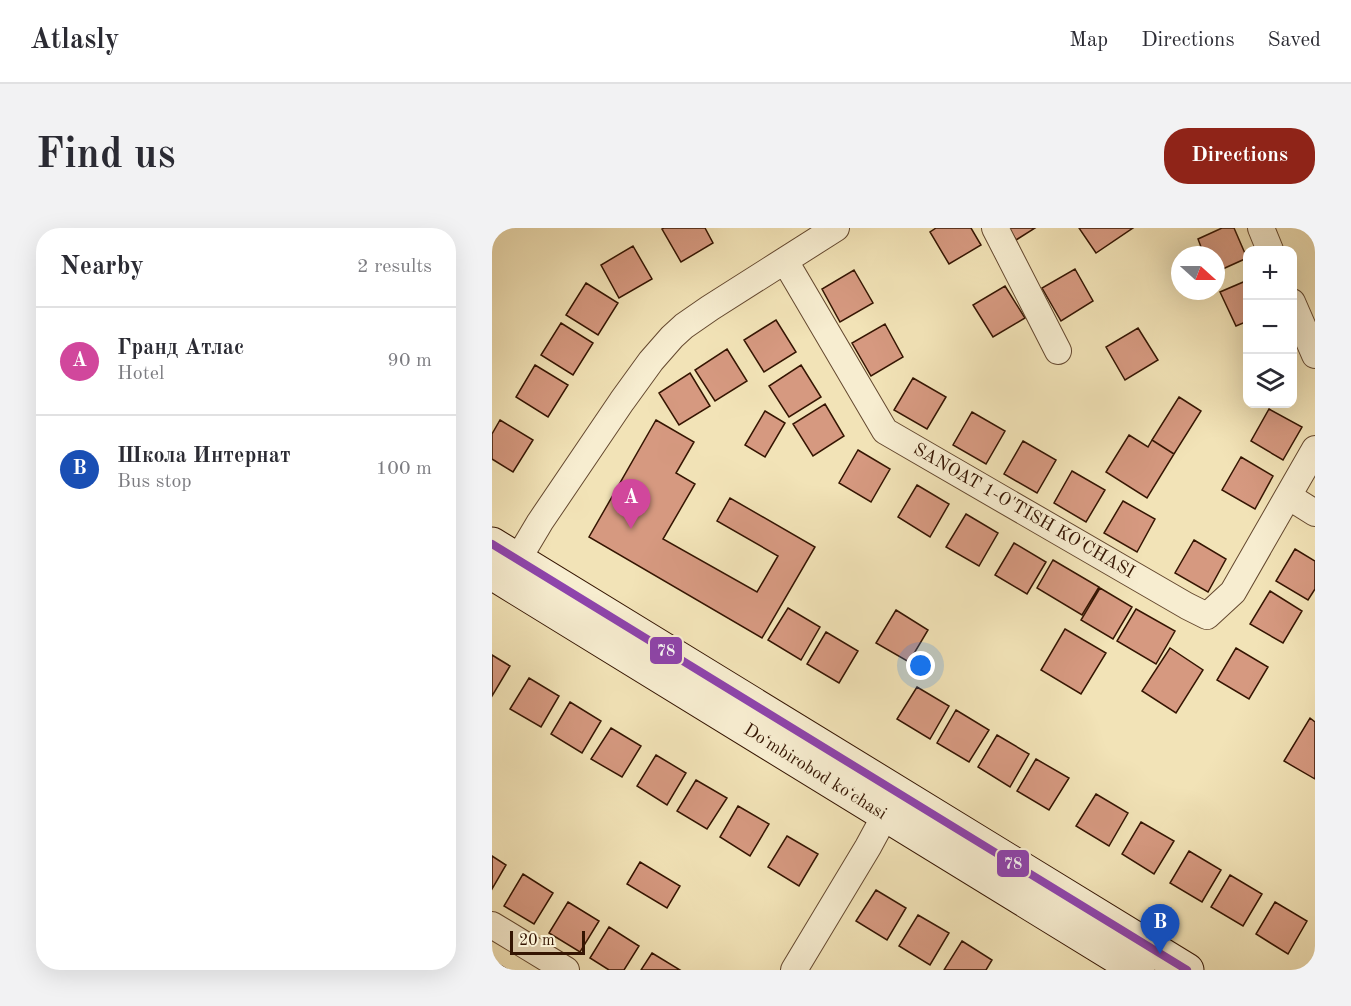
<!DOCTYPE html>
<html lang="en">
<head>
<meta charset="utf-8">
<style>
  :root { --surface:#fff; --page:#f2f2f3; --text:#2b2b33; --muted:#7c7c81; --line:#e1e1e2; --accent:#8f2418 }
  body { margin:0; font-family:"Old Standard TT",serif; background:var(--page); color:var(--text) }
  .controls { position:absolute; right:18px; top:18px; display:grid; overflow:hidden; border-radius:12px; box-shadow:0 6px 24px #0002 }
  .controls button { width:54px; height:54px; display:grid; place-items:center; padding:0; border:0; border-bottom:2px solid var(--line); background:var(--surface); color:var(--text); font:30px sans-serif }
  .compass { position:absolute; left:679px; top:18px; width:54px; height:54px; border-radius:50%; background:var(--surface); box-shadow:0 6px 24px #0002; rotate:111deg }
  .scale { position:absolute; left:18px; bottom:15px; width:75px; box-sizing:border-box; padding-left:6px; border:3px solid #351502; border-top:0; font-size:16px; line-height:21px; white-space:nowrap; color:#351502; -webkit-text-stroke:4px #f7edd0; paint-order:stroke }
  .you { position:absolute; left:429px; top:438px; width:21px; height:21px; margin:-15px; border:4px solid #fff; border-radius:50%; background:#1a73e8; box-shadow:0 0 0 9px #1a73e833 }
  .badge { display:grid; place-items:center; width:39px; height:39px; border-radius:50%; background:var(--accent); color:#fff; font-size:20px; font-weight:700 }
  .pin { position:absolute; translate:-50% -50px; filter:drop-shadow(0 2px 3px #0008) }
  .pin::after { content:''; position:absolute; top:32px; width:21px; height:18px; background:inherit; clip-path:polygon(0 0,100% 0,50% 100%) }
  .list { margin:0; padding:0; list-style:none }
  h2 { display:flex; justify-content:space-between; align-items:center; height:78px; margin:0; padding:0 24px; font-size:26px }
  h2 small { font-size:20px; font-weight:400; color:var(--muted) }
  .list li { display:grid; grid-template-columns:39px 1fr auto; gap:18px; align-items:center; box-sizing:border-box; height:108px; padding:0 24px; border-top:2px solid var(--line) }
  .list b { display:block; font-size:22px; white-space:nowrap }
  .list p { margin:0; font-size:20px; white-space:nowrap; color:var(--muted) }
  .list em { font-size:20px; font-style:normal; color:var(--muted) }
  .icon { flex:none; width:33px; height:33px; fill:none; stroke:currentColor; stroke-width:2; stroke-linecap:round; stroke-linejoin:round }
  .map { position:relative; flex:none; width:823px; height:742px; overflow:hidden; border-radius:24px }
  header { display:flex; align-items:center; gap:36px; box-sizing:border-box; height:84px; padding:0 30px; background:var(--surface); border-bottom:2px solid var(--line) }
  header strong { font-size:28px }
  nav { display:flex; gap:33px; margin-inline-start:auto; font-size:21px }
  .intro { display:flex; align-items:center; justify-content:space-between; box-sizing:border-box; height:144px; padding:0 36px }
  h1 { margin:0; font-size:42px }
  .button { padding:15px 27px; border-radius:24px; background:var(--accent); color:#fff; font-size:21px; font-weight:700 }
  main { display:flex; gap:36px; padding:0 36px }
  aside { flex:1; background:var(--surface); border-radius:24px; box-shadow:0 6px 24px #0002 }
  .map>svg:first-child { display:block }
  .building { fill:#d69980; stroke:#351502; stroke-width:1.5 }
  .lines { fill:none; stroke-linecap:round; stroke-linejoin:round }
  .street-casing { stroke:#64482f; stroke-width:28 }
  .secondary-casing { stroke:#351502; stroke-width:35 }
  .street { stroke:#f7edd0; stroke-width:26 }
  .secondary { stroke:#f7edd0; stroke-width:33 }
  .bus-1-casing { stroke:#f7edd0; stroke-width:12 }
  .bus-1 { stroke:#8e44ad; stroke-width:8 }
  .labels { text-anchor:middle; dominant-baseline:central; stroke-width:4.5; stroke-linejoin:round; paint-order:stroke }
  .street-label { font-size:18px; fill:#351502; stroke:#f7edd0 }
  .line-badge { stroke:#f7edd0; stroke-width:2 }
  .badge-label { font-size:16px; text-anchor:middle; font-weight:bold; fill:#fff }
</style>
</head>
<body>
<header>
<strong>Atlasly</strong>
<nav><a>Map</a><a>Directions</a><a>Saved</a></nav>
</header>
<div class="intro"><h1>Find us</h1><a class="button">Directions</a></div>
<main>
<aside>
<h2>Nearby<small>2 results</small></h2>
<ul class="list">
<li><span class="badge" style="background:#d1479c">A</span><div><b>Гранд Атлас</b><p>Hotel</p></div><em>90 m</em></li>
<li><span class="badge" style="background:#1a4fb4">B</span><div><b>Школа Интернат</b><p>Bus stop</p></div><em>100 m</em></li>
</ul>
</aside>
<div class="map">
<svg width="823" height="742" viewBox="0 0 823 742">
  <rect width="100%" height="100%" fill="#f2e3b7"/>
  <filter id="stains"><feTurbulence type="fractalNoise" baseFrequency=".00333" numOctaves="4"/><feColorMatrix values="0 0 0 0 .2 0 0 0 0 .09 0 0 0 0 .02 0 0 0 .5 -.17"/></filter>
  <radialGradient id="worn" r=".72"><stop offset=".6" stop-color="#630" stop-opacity="0"/><stop offset="1" stop-color="#630" stop-opacity=".3"/></radialGradient>
  <path class="building" d="M172,0H213L221,15L189,34L170,1Z
    M444,0H479L489,17L457,36L438,4Z
    M517,0H543L524,12Z
    M587,0H641L604,25Z
    M730,0H742L755,30L724,44V27H712L706,11Z
    M141,18L160,51L127,70L109,37Z
    M583,41L601,73L569,93L550,60Z
    M362,42L381,75L348,94L330,61Z
    M756,52V93L744,98L728,64Z
    M94,55L126,75L106,107L74,87Z
    M513,58L533,90L501,109L481,77Z
    M284,92L304,124L272,144L252,112Z
    M69,95L101,115L81,147L49,127Z
    M393,96L411,129L379,148L360,115Z
    M646,100L666,132L633,152L614,119Z
    M235,121L255,153L223,173L203,142Z
    M43,137L76,157L56,189L24,169Z
    M309,137L329,169L297,189L277,158Z
    M198,145L218,178L187,197L167,165Z
    M421,150L454,169L435,201L402,182Z
    M687,169L709,183L682,226L660,212Z
    M333,176L352,208L321,228L301,196Z
    M777,181L810,199L791,232L759,213Z
    M273,183L293,195L273,229L253,217Z
    M480,184L513,203L494,236L461,217Z
    M8,192L41,212L21,244L0,231V206Z
    M164,192L202,214L184,245L203,256L171,311L265,364L286,328L225,293L238,270L323,319L270,410L97,309Z
    M637,207L656,219L660,212L682,226L655,270L614,244Z
    M531,213L564,232L545,265L512,246Z
    M366,222L398,241L379,274L347,255Z
    M749,229L781,248L763,281L730,262Z
    M580,243L613,262L594,294L562,275Z
    M425,257L457,276L438,309L406,289Z
    M631,273L663,291L645,324L612,305Z
    M474,286L506,305L487,338L454,319Z
    M702,312L734,331L716,364L683,345Z
    M522,315L554,334L535,366L503,347Z
    M803,321L823,333V361L816,372L784,353Z
    M561,332L607,359L590,387L545,360Z
    M608,360L640,379L621,411L589,392Z
    M778,363L810,383L791,415L758,396Z
    M296,380L328,399L309,432L276,412Z
    M644,381L683,403L664,436L625,413Z
    M404,382L436,402L417,434L384,415Z
    M573,401L614,425L589,466L549,442Z
    M334,404L366,423L347,455L315,436Z
    M678,420L711,442L684,485L650,463Z
    M744,420L776,439L757,471L725,452Z
    M0,427L18,438L0,468Z
    M37,450L67,468L49,499L18,481Z
    M425,459L457,478L438,511L405,491Z
    M78,474L109,493L90,525L59,506Z
    M464,482L497,502L477,534L445,515Z
    M818,490L823,494V551L792,533Z
    M119,500L149,518L130,549L99,531Z
    M505,507L537,526L518,559L486,539Z
    M164,527L194,545L175,577L145,558Z
    M544,531L577,550L557,582L525,563Z
    M204,552L235,570L215,601L185,583Z
    M604,566L636,585L617,618L584,598Z
    M246,578L277,596L258,628L228,609Z
    M649,594L682,613L662,646L630,626Z
    M295,608L326,626L307,658L276,639Z
    M697,623L729,642L710,674L678,655Z
    M0,628L14,637L0,661Z
    M148,634L188,658L175,680L135,656Z
    M31,646L61,665L42,696L12,678Z
    M738,647L770,666L751,698L719,679Z
    M384,662L414,680L395,712L364,693Z
    M76,674L107,693L88,724L57,705Z
    M783,674L815,693L796,726L764,706Z
    M426,687L457,705L438,737L407,718Z
    M117,699L147,718L132,742H117L98,730Z
    M470,713L500,732L494,742H452Z
    M160,725L188,742H149Z
    M0,732L16,742H0Z"/>
  <g class="lines">
    <g class="street-casing">
      <path id="street" d="M503,0L566,123
        M769,0L778,22
        M293,33L393,203L695,378L715,388L741,364L823,221
        M800,74L823,127
        M796,268L823,285
        M17,346L48,294L130,173L159,133L180,109L192,98L218,80L344,0
        M0,697L74,742
        M302,742L376,619L402,571"/>
    </g>
    <g class="secondary-casing">
      <path id="secondary" d="M0,316L695,742
        M0,345L646,742"/>
    </g>
    <use href="#street" class="street"/>
    <use href="#secondary" class="secondary"/>
    <g class="bus-1-casing">
      <path id="bus-1" d="M0,316L695,742"/>
    </g>
    <use href="#bus-1" class="bus-1"/>
  </g>
  <g class="labels">
    <g class="street-label">
      <text transform="translate(532 283) rotate(30)">SANOAT 1-O'TISH KO'CHASI</text>
      <text transform="translate(323 544) rotate(32)">Doʻmbirobod koʻchasi</text>
    </g>
  </g>
  <g class="line-badge">
    <rect x="157" y="408" width="34" height="29" rx="6" fill="#8e44ad"/>
    <rect x="504" y="621" width="34" height="29" rx="6" fill="#8e44ad"/>
  </g>
  <g class="badge-label">
    <text x="174" y="428">78</text>
    <text x="521" y="641">78</text>
  </g>
  <rect width="100%" height="100%" filter="url(#stains)"/>
  <rect width="100%" height="100%" fill="url(#worn)"/>
</svg>
<div class="controls">
<button>+</button>
<button>−</button>
<button><svg class="icon" aria-label="layers" viewBox="0 0 24 24"><path d="M12 4l9 5-9 5-9-5zM3 14l9 5 9-5"/></svg></button>
</div>
<svg class="compass" viewBox="-18 -18 36 36"><path d="M0-13l5 13h-10z" fill="#e53935"/><path d="M0 13l5-13h-10z" fill="#7c7c81"/></svg>
<div class="scale">20 m</div>
<div class="you"></div>
<div class="pin badge" style="left:139px;top:301px;background:#d1479c">A</div>
<div class="pin badge" style="left:668px;top:726px;background:#1a4fb4">B</div>
</div>
</main>
</body>
</html>
